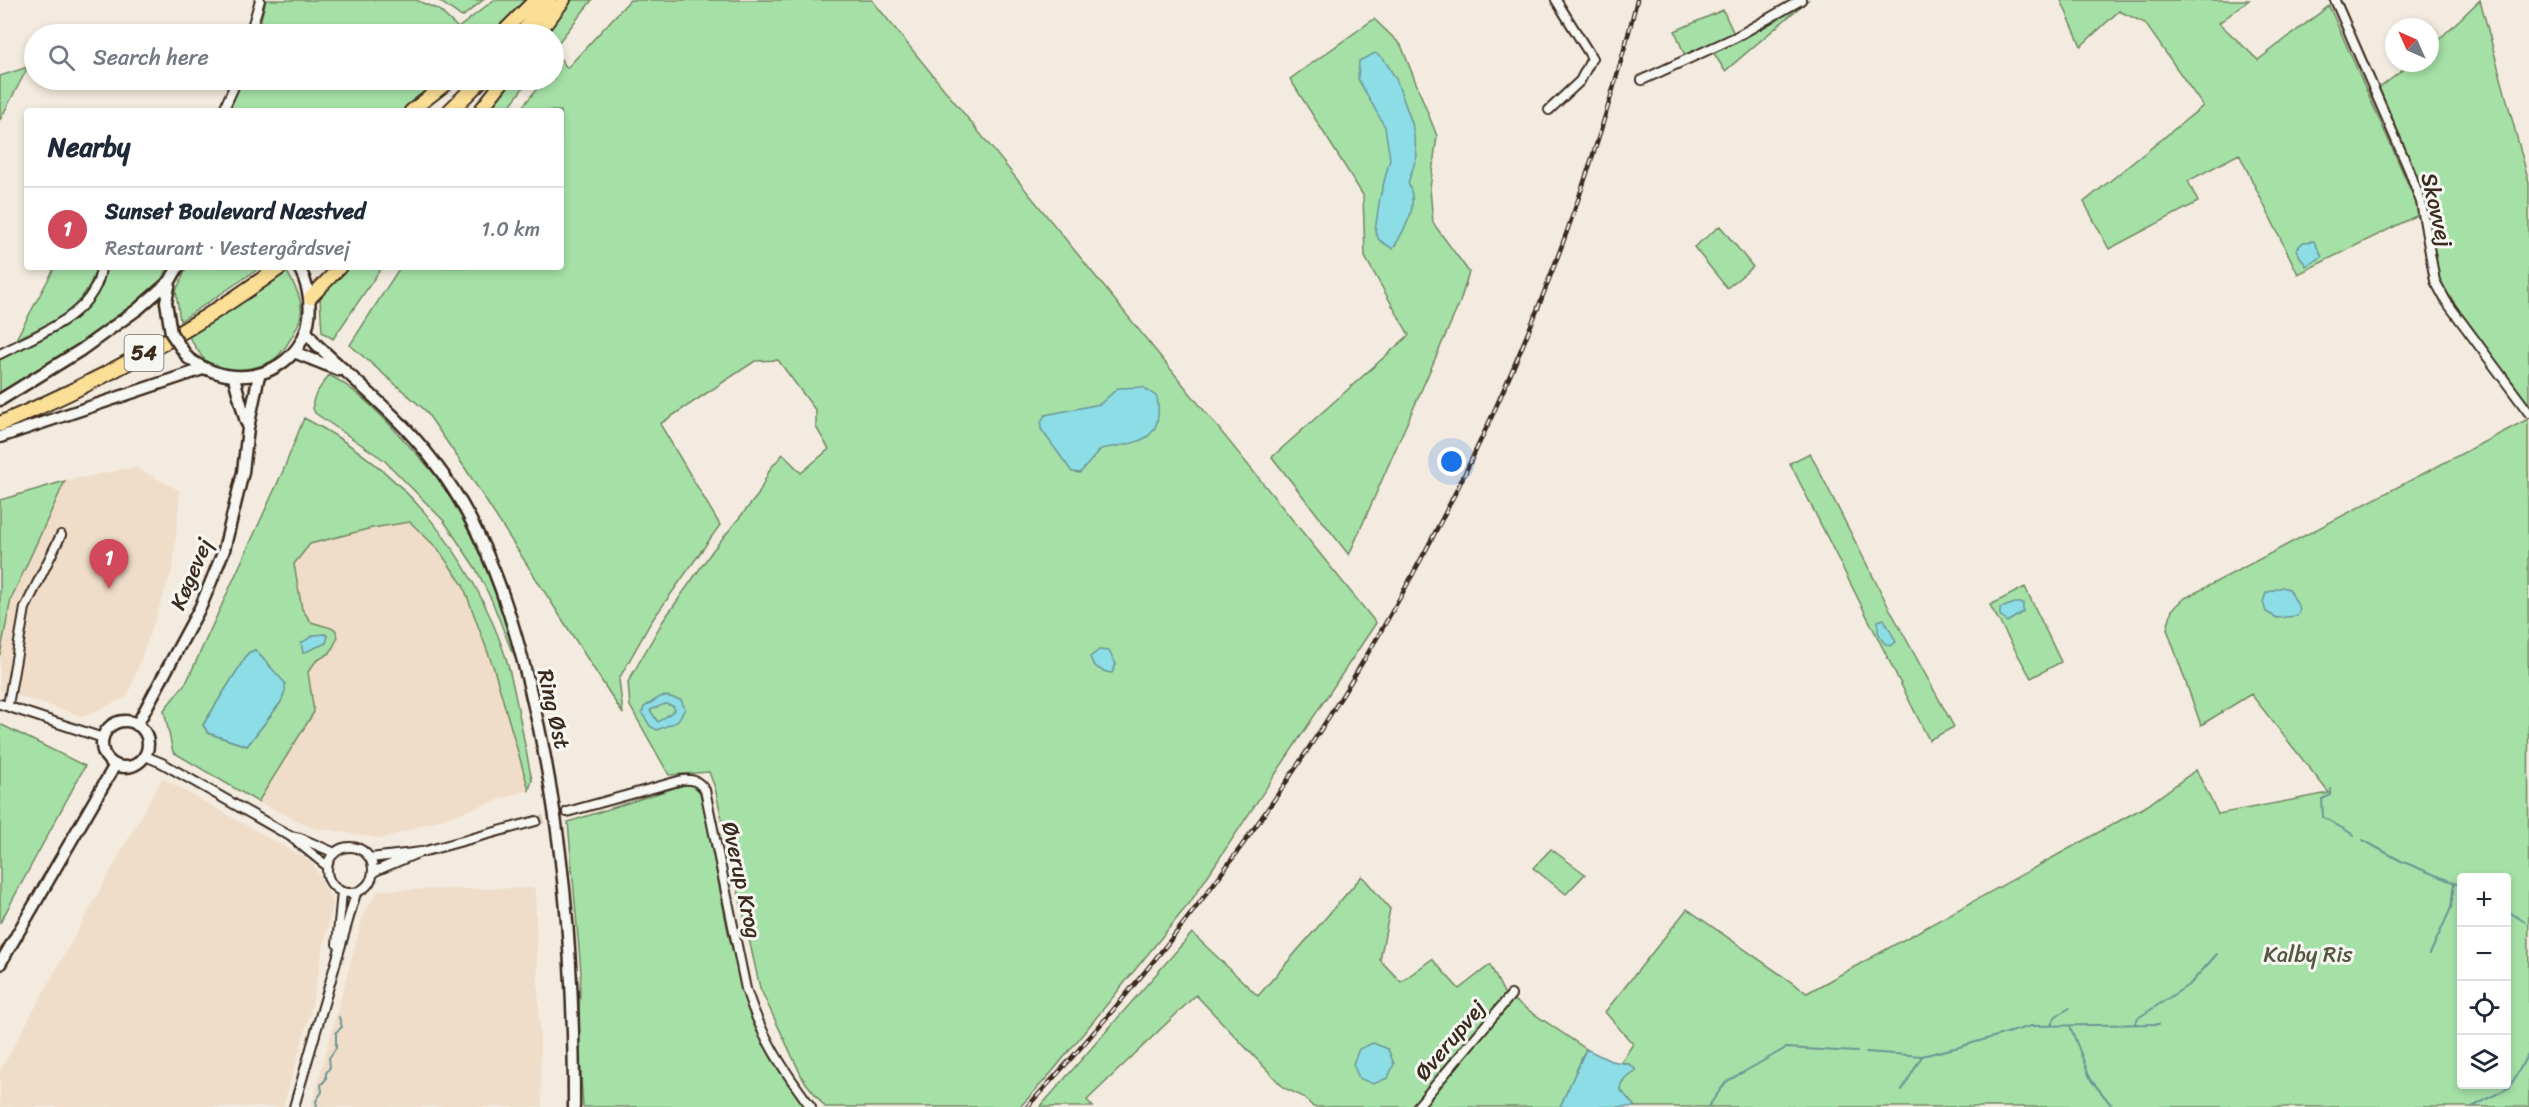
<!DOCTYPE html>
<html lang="en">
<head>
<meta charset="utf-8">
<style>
  :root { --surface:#fff; --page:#f2f2f3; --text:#1f2937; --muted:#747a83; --line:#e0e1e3; --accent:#d1495b }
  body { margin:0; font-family:Sriracha,sans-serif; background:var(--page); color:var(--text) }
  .controls { position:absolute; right:18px; bottom:18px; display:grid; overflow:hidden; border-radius:6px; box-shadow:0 3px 9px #0003 }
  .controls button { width:54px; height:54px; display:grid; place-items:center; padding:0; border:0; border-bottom:2px solid var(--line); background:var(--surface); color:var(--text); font:30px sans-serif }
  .compass { position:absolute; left:2385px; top:18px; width:54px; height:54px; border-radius:50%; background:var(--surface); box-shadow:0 3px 9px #0003; rotate:315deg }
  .you { position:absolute; left:1452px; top:462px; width:21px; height:21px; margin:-15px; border:4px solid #fff; border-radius:50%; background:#1a73e8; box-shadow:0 0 0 9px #1a73e833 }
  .badge { display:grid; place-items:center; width:39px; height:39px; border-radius:50%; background:var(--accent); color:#fff; font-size:20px; font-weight:700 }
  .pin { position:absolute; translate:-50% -50px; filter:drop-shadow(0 2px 3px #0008) }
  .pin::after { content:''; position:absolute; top:32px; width:21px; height:18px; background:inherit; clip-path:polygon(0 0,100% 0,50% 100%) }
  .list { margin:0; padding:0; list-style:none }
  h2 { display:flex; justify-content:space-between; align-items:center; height:78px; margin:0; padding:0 24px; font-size:26px }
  h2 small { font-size:20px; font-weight:400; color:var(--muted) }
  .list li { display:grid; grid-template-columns:39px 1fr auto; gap:18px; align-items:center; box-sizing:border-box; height:84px; padding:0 24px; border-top:2px solid var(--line) }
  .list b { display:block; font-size:22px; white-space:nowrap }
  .list p { margin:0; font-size:20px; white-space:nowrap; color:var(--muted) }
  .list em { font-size:20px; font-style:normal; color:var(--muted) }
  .icon { flex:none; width:33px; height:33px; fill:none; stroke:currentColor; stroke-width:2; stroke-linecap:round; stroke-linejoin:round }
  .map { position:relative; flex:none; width:2529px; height:1107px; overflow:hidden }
  .search { position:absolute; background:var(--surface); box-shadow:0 3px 9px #0003; left:24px; top:24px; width:540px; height:66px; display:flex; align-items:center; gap:15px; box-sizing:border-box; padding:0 21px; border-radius:33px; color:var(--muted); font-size:22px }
  .panel { position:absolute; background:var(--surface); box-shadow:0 3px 9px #0003; left:24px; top:108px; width:540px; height:162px; border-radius:6px }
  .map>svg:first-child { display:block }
  .built { fill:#efddc9 }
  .green { fill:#a5e1a7; stroke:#708662; stroke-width:1.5; fill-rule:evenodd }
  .water { fill:#8cdde5; stroke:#6c9595; stroke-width:1.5; fill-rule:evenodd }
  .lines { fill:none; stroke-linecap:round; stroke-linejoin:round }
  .stream { stroke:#6c9595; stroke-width:2 }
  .minor-tunnel { stroke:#cec4b8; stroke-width:8; stroke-dasharray:8 4; stroke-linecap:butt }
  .minor-casing { stroke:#3b2a1e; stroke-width:12 }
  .tertiary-casing { stroke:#3b2a1e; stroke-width:15 }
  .secondary-casing { stroke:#3b2a1e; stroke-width:15 }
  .primary-casing { stroke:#3b2a1e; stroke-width:16 }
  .trunk-casing { stroke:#3b2a1e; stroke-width:18 }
  .minor { stroke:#f6f6f2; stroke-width:8 }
  .tertiary { stroke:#f6f6f2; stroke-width:10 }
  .secondary { stroke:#f6f6f2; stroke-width:10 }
  .primary { stroke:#fbdf96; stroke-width:12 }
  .trunk { stroke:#fbdf96; stroke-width:14 }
  .rail-casing { stroke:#3b2a1e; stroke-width:4.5 }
  .rail { stroke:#f6f6f2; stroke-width:2; stroke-dasharray:7; stroke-linecap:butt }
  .secondary-bridge-casing { stroke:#3b2a1e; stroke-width:15; stroke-linecap:butt }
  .secondary-bridge { stroke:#f6f6f2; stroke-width:10 }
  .labels { text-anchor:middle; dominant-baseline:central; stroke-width:6; stroke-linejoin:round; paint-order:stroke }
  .shield { fill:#f6f6f2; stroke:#73675e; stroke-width:1.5 }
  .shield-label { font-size:21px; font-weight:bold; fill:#3b2a1e }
  .street-label { font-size:22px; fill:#3b2a1e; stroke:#f6f6f2 }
  .park-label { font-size:22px; fill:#565840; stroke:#f6f6f2 }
</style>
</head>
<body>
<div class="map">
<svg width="2529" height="1107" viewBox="0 0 2529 1107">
  <rect width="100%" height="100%" fill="#f3ebdf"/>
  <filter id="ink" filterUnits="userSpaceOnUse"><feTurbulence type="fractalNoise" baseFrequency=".0167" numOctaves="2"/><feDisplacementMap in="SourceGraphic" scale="12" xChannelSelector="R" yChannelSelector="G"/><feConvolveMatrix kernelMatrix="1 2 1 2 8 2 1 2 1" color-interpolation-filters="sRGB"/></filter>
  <g filter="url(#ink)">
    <path class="built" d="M135,467L180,491L173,568L128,696L84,717L0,690V655L11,599L65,481Z
      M411,522L438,549L463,585L494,669L529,790L381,839L332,830L315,829L258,802L314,712L308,672L316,661L330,653L335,629L311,622L302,609L294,564L310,544L372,528Z
      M162,778L312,862L333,902L309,1018L283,1107H0V1071Z
      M535,888L542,1107H311L364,913L379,890Z"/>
    <path class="green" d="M266,0H416L439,10L458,28L494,0H528L493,34H257Z
      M438,0H483L462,17Z
      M572,0H592L554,48V34H546Z
      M630,0H872L1376,623L1191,901L1052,1072L1020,1107H825L803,1079L760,988L715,788L709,772L669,775L630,706L628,682L663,621L713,550L758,495L770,469L783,454L801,473L829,449L816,427V411L778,360L755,361L660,424L720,525L651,622L619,679L623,714L465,468L425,410L350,345L400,267H561V111H519L544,80H554V67L560,58L567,68Z
      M1804,0H1808L1725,71L1712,50Z
      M2061,0H2249L2219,23L2258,60L2329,6L2416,202L2418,215L2298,274L2239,154L2188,181L2198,202L2109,249L2084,202L2203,106L2145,23L2119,11L2081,46Z
      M2480,0L2529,182V408L2437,279L2424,201L2378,89L2412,63H2430V48Z
      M1723,10L1734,34L1685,56L1675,31Z
      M1374,19L1401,45L1437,136L1430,188L1433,223L1469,272L1460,302L1349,555L1272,457L1409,335L1365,257L1363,195L1290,79Z
      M28,67L0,120V76Z
      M240,80H443L401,111H228Z
      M512,80H529L506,111H488Z
      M1720,226L1753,267L1727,288L1694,247Z
      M55,267H96V269C82,312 54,321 16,339Z
      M104,267H168L157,288L76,349L0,396V359C35,341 105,315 104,267Z
      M187,267H261L180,321L176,291Z
      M349,267H382L333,339L322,332L320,298Z
      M286,270C293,283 303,298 301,314C299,327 288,345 279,355C264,371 222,375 205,360C199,354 194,344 189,337L244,301Z
      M329,375C357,389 381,414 401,437C415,453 431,467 443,486C476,537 498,594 515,653L512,652L492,601L476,569L444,521L384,460L315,413C307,400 322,386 329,375Z
      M304,418C402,468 470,552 505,655C517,693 523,740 532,780L529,790L494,669L463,585L438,549L410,522L372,528L310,544L294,564L302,609L311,622L335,629L338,637L330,653L316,661L308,672L314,712L258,802L173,752L164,710L187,681L283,471ZM325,634L326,643L304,652C306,636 311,638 325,634ZM255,650L271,667L281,702L247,746L208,733L203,725L248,653Z
      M2528,419L2529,1107H1635C1629,1099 1619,1094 1621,1083L1636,1070L1629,1064L1621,1062L1633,1044L1605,1012L1687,909L1807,993L2148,805L2196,770L2218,814L2329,793L2251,694L2201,725L2167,629L2172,610L2185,598ZM2462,878H2506V1084H2462Z
      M1810,453L1887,604L1954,727L1929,740L1790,463Z
      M65,481L11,599L0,655V500Z
      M2025,587L2061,662L2031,678L1990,605Z
      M0,724L85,766L0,923Z
      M690,783L696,786L701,793L729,937L749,1013L761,1041L808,1107H583L578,1029L581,972L568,822Z
      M1551,849L1585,874L1566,894L1533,868Z
      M1362,876L1390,909L1380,960L1401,982L1432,959L1459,989L1490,965L1506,997L1414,1107H1313L1304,1097L1284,1088L1196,995L1087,1100L1093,1107H1040L1192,933L1258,996Z
      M1512,999L1586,1049L1560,1107H1417Z"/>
    <path class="water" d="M1375,53L1384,59L1396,79L1412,123L1417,156L1408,183C1420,207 1405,228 1393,249L1379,240L1375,231L1380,197L1390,159L1385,127L1358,79L1359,61Z
      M2314,241L2322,257L2306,266L2296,250L2303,242Z
      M1143,387L1157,397C1165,444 1136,442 1101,449L1080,473L1072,472L1041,429V423L1045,415L1100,404L1118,388Z
      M2282,587L2289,589L2300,609L2297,616L2277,618L2266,612L2263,602L2266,593Z
      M2015,603H2023V612L2007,622L2000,615V608Z
      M1884,619L1896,642L1890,646L1884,643L1878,632V621Z
      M325,634L328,636L326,643L303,653L301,643L314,635Z
      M255,650L285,683V691L281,702L247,746L208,733L203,725L248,653Z
      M1099,650L1109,651L1116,664L1112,673C1102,672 1093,667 1090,657Z
      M666,696L681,700L685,709L677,722L657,730L650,726L642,713L644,707L660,697ZM665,704L673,706L675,710L658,722L650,710Z
      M1373,1043L1388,1049L1394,1064L1388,1078L1373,1084L1359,1078L1353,1064L1359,1049Z
      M1586,1049L1611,1061L1629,1064L1636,1070C1629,1075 1621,1079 1620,1089L1635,1107H1560Z"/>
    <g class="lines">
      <path class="stream" d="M2331,789V795L2322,799L2323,817L2354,835
        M2363,840L2401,861L2462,886
        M2506,910L2525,922
        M2430,954L2451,908L2454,883
        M2135,1023L2138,1018L2190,984L2217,954
        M2051,1025L2056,1016L2070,1008
        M2070,1026L2091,1080L2113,1107
        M1866,1052L1922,1056L1959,1047L2031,1026L2159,1024
        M1902,1090L1922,1056
        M317,1107L316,1101L322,1092L321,1085L326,1079V1073L330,1067L329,1058L336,1048V1032L342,1027L339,1017
        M1708,1107L1726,1082L1786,1048L1857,1052
        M2472,1107L2510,1087L2529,1052"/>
      <path class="minor-tunnel" d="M536,821L567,812"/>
      <g class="minor-casing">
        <path id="minor" d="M2335,0L2410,172L2421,202L2435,281L2446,301L2529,413
          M250,34L260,0
          M1642,80L1736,37L1801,0
          M1549,110L1580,81L1592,58L1556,0
          M223,111L237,80
          M0,354C36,335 97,315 101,267
          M0,704L103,738
          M8,705L25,608L61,535
          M145,756L162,763L290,836L327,866
          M567,812L682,780C694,779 698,781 705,790L746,989C761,1036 782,1068 811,1107
          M290,836L300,838L335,853
          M327 870a23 23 0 1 1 46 0a23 23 0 1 1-46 0Z
          M370,858L422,852L536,821
          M373,872L420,852
          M337,944L342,892
          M294,1107L356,893
          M1417,1107L1511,995"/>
      </g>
      <g class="tertiary-casing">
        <path id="tertiary" d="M234,378L246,422
          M102 744a23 23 0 1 1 46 0a23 23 0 1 1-46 0Z
          M137,725L201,606L224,550L243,472L248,428L259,375
          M0,964L115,765"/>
      </g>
      <g class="secondary-casing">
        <path id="secondary" d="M166,302L170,281L178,267
          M306,331L316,344C357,383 400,417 434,462C484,527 510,607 529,685C564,824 574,965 574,1107
          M294,352L339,370
          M188,358C258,409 339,345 299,267
          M0,400L81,350L138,309L170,281
          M0,437L203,369"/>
      </g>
      <g class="primary-casing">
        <path id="primary" d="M501,34L535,0
          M538,34L564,0
          M411,111L451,80
          M480,111L504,80
          M310,298L340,267"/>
      </g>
      <g class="trunk-casing">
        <path id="trunk" d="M521,34L549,0
          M450,111L481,80
          M0,424C99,382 193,330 280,267"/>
      </g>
      <use href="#minor" class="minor"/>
      <use href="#tertiary" class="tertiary"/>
      <use href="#secondary" class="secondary"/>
      <use href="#primary" class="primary"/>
      <use href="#trunk" class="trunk"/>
      <g class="rail-casing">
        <path id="rail" d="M1027,1107C1320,792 1533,419 1637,0"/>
      </g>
      <use href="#rail" class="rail"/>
      <g class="secondary-bridge-casing">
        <path id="secondary-bridge" d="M166,302L171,333L188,358"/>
      </g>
      <use href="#secondary-bridge" class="secondary-bridge"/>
    </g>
  </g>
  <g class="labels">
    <rect class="shield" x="124.5" y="335" width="39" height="36" rx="4.5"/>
    <g class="shield-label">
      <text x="144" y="353">54</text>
    </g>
    <g class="street-label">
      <text transform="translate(2437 210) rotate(77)">Skovvej</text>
      <text transform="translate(191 574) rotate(-67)">Køgevej</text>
      <text transform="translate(554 709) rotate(77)">Ring Øst</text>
      <text transform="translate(742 880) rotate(78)">Øverup Krog</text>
      <text transform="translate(1450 1040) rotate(-50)">Øverupvej</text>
    </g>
    <g class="park-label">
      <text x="2308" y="954">Kalby Ris</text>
    </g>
  </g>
</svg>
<div class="controls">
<button>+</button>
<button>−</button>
<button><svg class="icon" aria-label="locate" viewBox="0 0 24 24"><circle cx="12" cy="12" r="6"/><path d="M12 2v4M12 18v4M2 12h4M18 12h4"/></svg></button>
<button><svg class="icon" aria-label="layers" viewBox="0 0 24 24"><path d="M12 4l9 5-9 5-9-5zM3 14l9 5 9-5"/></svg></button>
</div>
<svg class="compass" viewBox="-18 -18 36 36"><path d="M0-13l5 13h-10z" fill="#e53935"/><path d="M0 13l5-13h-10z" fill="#747a83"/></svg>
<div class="you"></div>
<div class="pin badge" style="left:109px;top:589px">1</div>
<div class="search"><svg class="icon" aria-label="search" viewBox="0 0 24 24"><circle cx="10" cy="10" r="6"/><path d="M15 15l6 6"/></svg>Search here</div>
<section class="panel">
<h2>Nearby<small></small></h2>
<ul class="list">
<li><span class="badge">1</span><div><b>Sunset Boulevard Næstved</b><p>Restaurant · Vestergårdsvej</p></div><em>1.0 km</em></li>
</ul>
</section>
</div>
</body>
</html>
